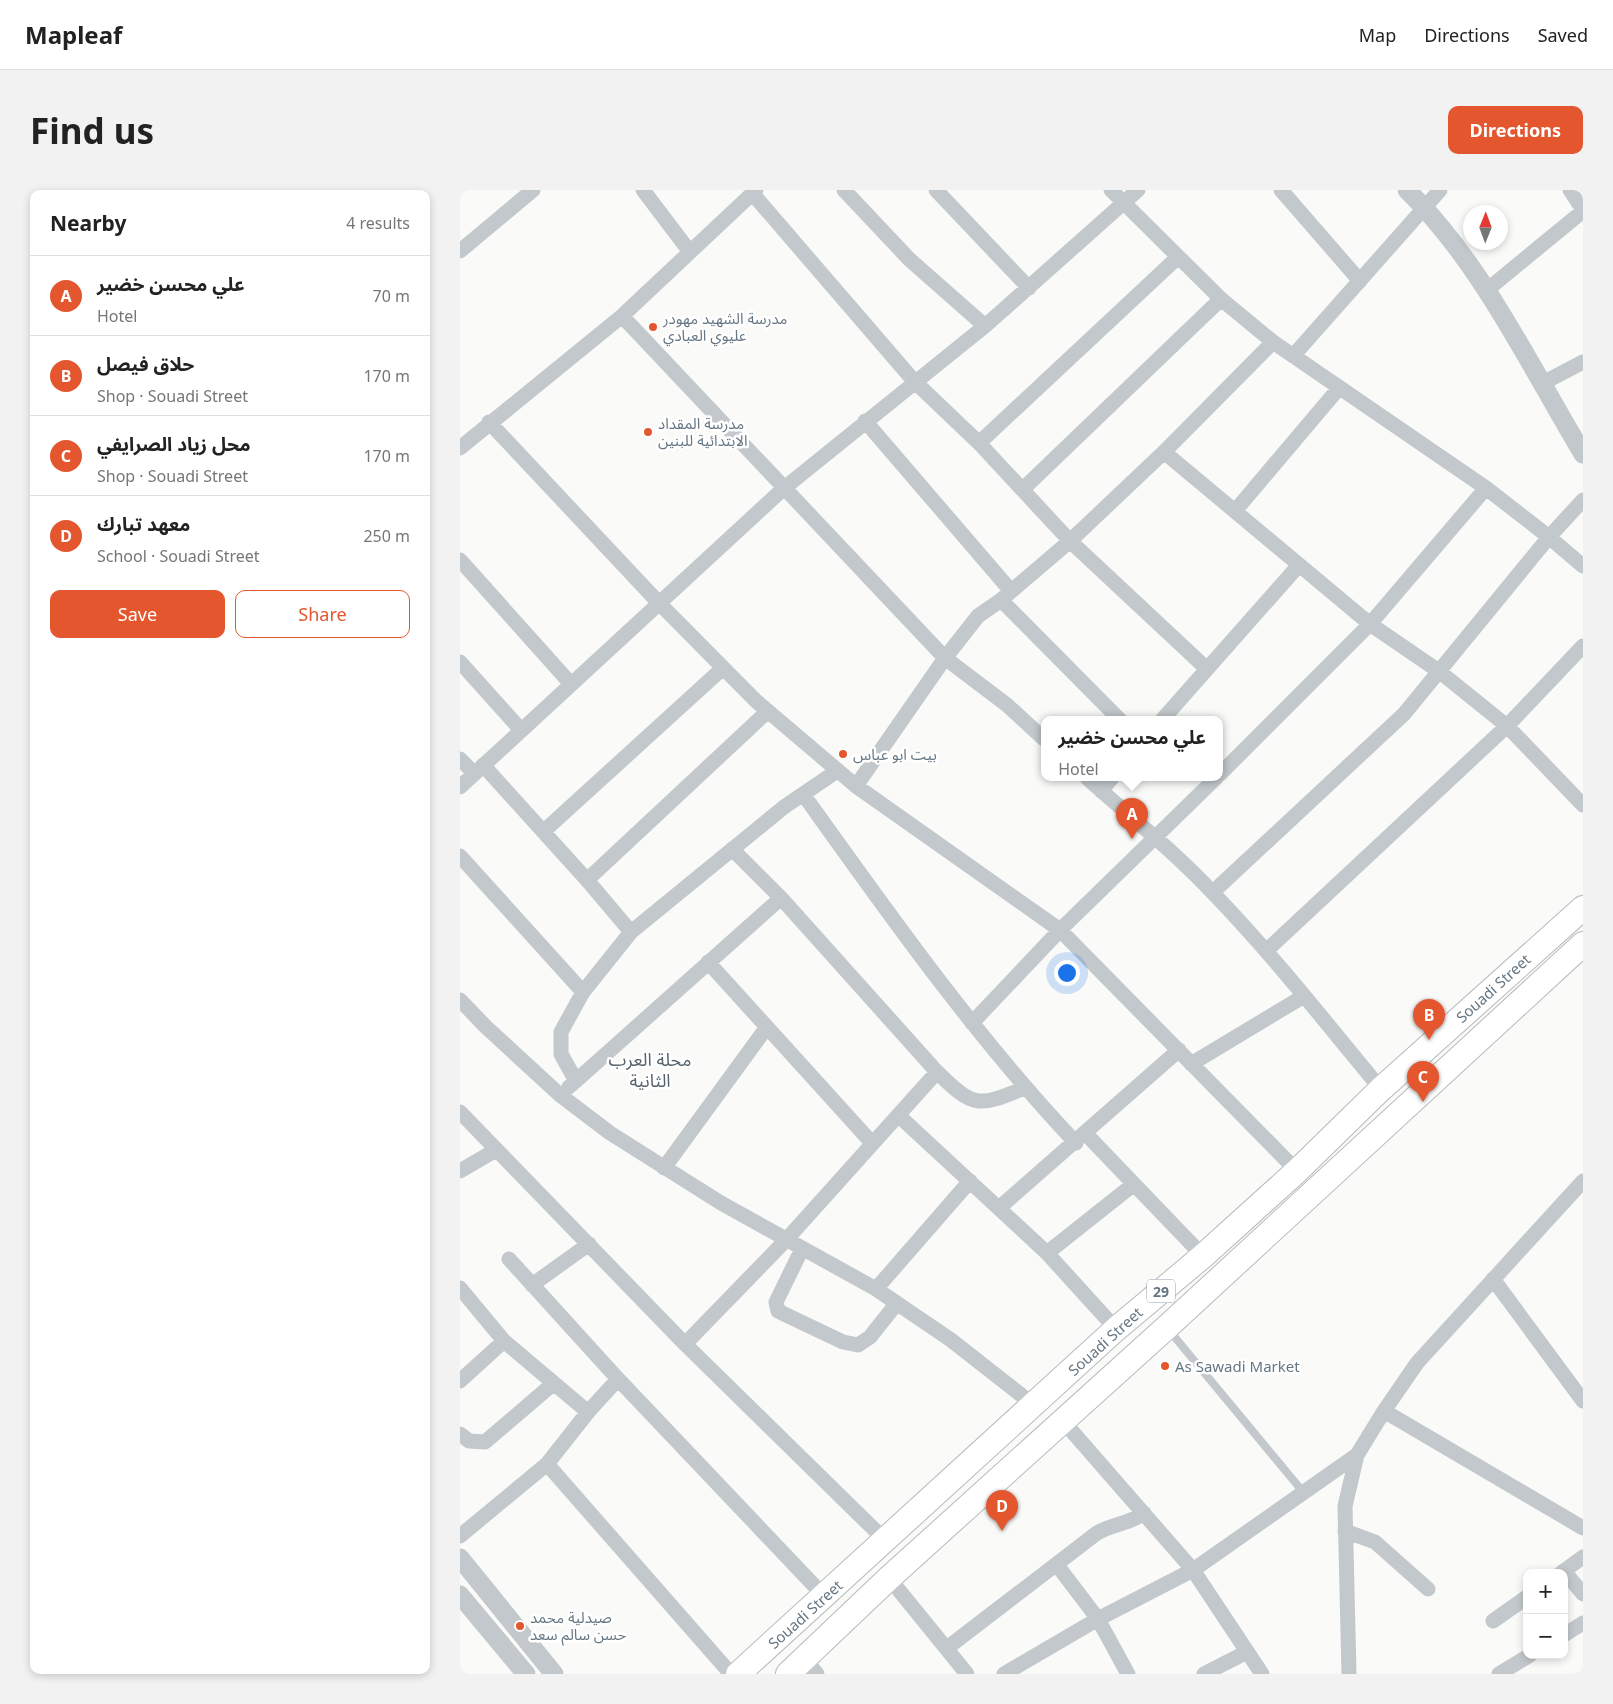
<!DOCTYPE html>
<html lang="en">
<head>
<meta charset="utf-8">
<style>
  :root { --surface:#fff; --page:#f2f2f2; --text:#222; --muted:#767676; --line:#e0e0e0; --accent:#e4572e }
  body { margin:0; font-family:"Noto Sans","Noto Sans Arabic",sans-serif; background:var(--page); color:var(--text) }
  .controls { position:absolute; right:15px; bottom:15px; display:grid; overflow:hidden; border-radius:10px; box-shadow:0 2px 8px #0003 }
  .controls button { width:45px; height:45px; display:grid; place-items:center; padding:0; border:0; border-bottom:1px solid var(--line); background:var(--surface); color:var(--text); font:25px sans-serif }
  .compass { position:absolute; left:1003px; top:15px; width:45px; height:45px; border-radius:50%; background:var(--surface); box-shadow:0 2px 8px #0003; rotate:1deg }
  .you { position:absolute; left:606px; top:782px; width:18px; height:18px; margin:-12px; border:4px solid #fff; border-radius:50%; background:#1a73e8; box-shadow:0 0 0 8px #1a73e833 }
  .badge { display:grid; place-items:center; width:32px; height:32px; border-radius:50%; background:var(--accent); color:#fff; font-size:16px; font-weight:700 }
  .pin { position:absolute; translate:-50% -41px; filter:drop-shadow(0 1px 2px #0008) }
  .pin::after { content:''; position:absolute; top:26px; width:18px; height:15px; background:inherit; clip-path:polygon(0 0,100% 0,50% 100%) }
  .popup { position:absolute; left:581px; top:526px; width:182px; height:65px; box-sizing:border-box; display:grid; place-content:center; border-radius:10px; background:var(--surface); filter:drop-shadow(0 1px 4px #0005); font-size:16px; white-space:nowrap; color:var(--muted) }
  .popup b { font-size:19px; color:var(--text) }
  .popup::after { content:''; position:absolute; left:50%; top:100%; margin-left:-10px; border:10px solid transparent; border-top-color:var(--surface) }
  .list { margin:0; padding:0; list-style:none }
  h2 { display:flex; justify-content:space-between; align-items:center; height:65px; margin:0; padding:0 20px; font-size:21px }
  h2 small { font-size:16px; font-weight:400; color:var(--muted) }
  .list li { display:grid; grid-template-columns:32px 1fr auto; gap:15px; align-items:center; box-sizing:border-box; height:80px; padding:0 20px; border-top:1px solid var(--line) }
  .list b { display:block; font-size:19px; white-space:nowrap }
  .list p { margin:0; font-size:16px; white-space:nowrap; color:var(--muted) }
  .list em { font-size:16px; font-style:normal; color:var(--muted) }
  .actions { display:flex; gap:10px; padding:15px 20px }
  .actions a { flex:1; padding:11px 0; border:1px solid var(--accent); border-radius:10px; text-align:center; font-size:18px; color:var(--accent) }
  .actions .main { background:var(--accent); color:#fff }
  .map { position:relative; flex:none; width:1123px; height:1484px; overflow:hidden; border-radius:10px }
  header { display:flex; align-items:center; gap:30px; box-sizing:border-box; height:70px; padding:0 25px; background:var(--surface); border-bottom:1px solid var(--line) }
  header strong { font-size:24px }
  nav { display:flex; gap:28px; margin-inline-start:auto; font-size:18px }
  .intro { display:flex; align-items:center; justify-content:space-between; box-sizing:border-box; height:120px; padding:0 30px }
  h1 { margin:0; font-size:35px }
  .button { padding:12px 22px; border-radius:10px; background:var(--accent); color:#fff; font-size:18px; font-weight:700 }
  main { display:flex; gap:30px; padding:0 30px }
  aside { flex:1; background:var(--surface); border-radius:10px; box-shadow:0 2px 8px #0003 }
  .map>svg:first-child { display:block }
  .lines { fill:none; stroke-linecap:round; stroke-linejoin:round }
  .primary-casing { stroke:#b5babe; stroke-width:26 }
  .service { stroke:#c3c8cc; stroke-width:8 }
  .minor { stroke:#c3c8cc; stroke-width:15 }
  .tertiary { stroke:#c3c8cc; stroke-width:19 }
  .primary { stroke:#fff; stroke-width:24 }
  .poi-dot { fill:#e4572e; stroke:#fff; stroke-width:2 }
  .labels { text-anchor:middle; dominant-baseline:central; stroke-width:5; stroke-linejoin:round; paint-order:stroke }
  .shield { fill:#fff; stroke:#939fa8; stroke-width:1 }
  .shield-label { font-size:14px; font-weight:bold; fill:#657683 }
  .poi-label { font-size:15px; fill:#657683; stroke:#fff; text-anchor:start }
  .street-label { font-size:15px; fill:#657683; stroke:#fff }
  .quarter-label { font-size:18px; fill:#57646e; stroke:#fff }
</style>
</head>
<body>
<header>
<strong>Mapleaf</strong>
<nav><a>Map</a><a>Directions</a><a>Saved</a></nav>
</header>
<div class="intro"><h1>Find us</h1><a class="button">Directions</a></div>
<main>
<aside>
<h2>Nearby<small>4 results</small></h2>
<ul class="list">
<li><span class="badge">A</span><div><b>علي محسن خضير</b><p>Hotel</p></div><em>70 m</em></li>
<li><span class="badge">B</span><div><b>حلاق فيصل</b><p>Shop · Souadi Street</p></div><em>170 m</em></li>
<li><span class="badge">C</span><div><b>محل زياد الصرايفي</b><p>Shop · Souadi Street</p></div><em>170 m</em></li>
<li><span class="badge">D</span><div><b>معهد تبارك</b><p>School · Souadi Street</p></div><em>250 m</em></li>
</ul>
<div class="actions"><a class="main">Save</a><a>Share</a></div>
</aside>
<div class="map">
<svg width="1123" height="1484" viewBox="0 0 1123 1484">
  <rect width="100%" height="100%" fill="#fafaf8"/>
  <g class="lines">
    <g class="primary-casing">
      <path id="primary" d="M278,1484L656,1139L743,1066L837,981L921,899L1123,718
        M328,1484L429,1388L707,1137L1123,754"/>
    </g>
    <path class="service" d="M708,1139L844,1303"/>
    <path class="minor" d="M183,0L230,62
      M384,0L449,69L525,136
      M476,0L569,98
      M651,0L761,109L813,152L1026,298L1089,347L1123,376
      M821,0L900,91
      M1110,0L1123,20
      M292,3L454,191L519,253L610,351L747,479
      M0,61L73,0
      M1027,100L1123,21
      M162,126L485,468L547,515L584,549
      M833,166L980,0
      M1081,194L1123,172
      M405,231L551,401
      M29,232L198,412L296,511L396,596L600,740L837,981
      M519,253L717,68
      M0,258L162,126L296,0
      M704,262L910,434L980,482L1047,536L1123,615
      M563,299L761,109
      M775,321L879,198
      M0,370L111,494
      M541,410L660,530
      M0,472L61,540
      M702,530L839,375
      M0,569L14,583
      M23,575L127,690L171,742
      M760,584L910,434L1026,298
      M627,588C669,626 714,661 753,703C813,765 866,833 921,899
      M396,596L485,468L518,426L541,410L610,351L704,262L813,152
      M0,597L323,299L525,136L678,0
      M641,601L652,588
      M343,604C429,724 514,845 616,953
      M84,641L263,478
      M272,659L321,708L477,882C513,917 517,918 564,898
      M0,666L123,802
      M127,690L308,521
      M753,702L944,524L1089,347L1123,310
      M806,761L1047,536L1123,456
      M248,772L412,953
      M0,810L26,837L100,905L150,943L261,1013L416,1099L491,1150L574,1215
      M512,833L600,740L756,588
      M731,874L844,806
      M116,891L101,864V842L123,802L171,742L324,617L377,581
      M109,897L321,708
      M0,922L225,1154L426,1351
      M438,925L587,1063L656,1139
      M625,943L743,1066
      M204,978L307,837
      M0,981L36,960
      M539,1018L719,860
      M342,1059L316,1112L318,1121L322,1123L383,1152L398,1155L410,1147L437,1113
      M587,1063L674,994
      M49,1069L158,1189L365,1407
      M1033,1089L1123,1211
      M72,1095L129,1054
      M0,1098L44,1151L128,1222
      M416,1099L510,991
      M225,1154L326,1050L477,882
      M0,1191L44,1151
      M924,1221L1123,1338
      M603,1231L733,1380L802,1484
      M0,1244L9,1251L25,1252L94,1193
      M87,1274L271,1484
      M885,1341L915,1352L968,1399
      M0,1346L87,1274L128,1222L158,1189
      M597,1375L638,1429L668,1484
      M1104,1381L1123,1404
      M1101,1383L1123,1367
      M429,1388L507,1484
      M1033,1431L1067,1407
      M1104,1445L1123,1433
      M487,1458L637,1343C652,1334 670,1334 684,1323
      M344,1468L357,1484
      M544,1484L638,1429L733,1380L897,1265
      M744,1484L787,1462
      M889,1484L885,1316L897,1265L924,1221L957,1173L1123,991
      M1039,1484L1070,1465"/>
    <path class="tertiary" d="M947,0C1022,74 1069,174 1123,264
      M0,1368L94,1484
      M0,1405L66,1484"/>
    <use href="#primary" class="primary"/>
  </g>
  <g class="poi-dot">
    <circle cx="193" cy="137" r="5"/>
    <circle cx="188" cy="242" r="5"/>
    <circle cx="383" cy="564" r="5"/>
    <circle cx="705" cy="1176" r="5"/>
    <circle cx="60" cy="1436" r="5"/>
  </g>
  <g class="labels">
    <rect class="shield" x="687" y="1089.5" width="28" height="23" rx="4"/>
    <g class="shield-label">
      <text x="701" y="1101">29</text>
    </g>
    <g class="poi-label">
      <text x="203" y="128">مدرسة الشهيد مهودر<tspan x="203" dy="17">عليوي العبادي</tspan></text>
      <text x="198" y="233">مدرسة المقداد<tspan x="198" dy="17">الابتدائية للبنين</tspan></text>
      <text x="393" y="564">بيت ابو عباس</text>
      <text x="715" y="1176">As Sawadi Market</text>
      <text x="70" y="1427">صيدلية محمد<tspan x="70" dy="17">حسن سالم سعد</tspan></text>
    </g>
    <g class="street-label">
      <text transform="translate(1033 798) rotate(-42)">Souadi Street</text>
      <text transform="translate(645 1151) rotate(-42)">Souadi Street</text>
      <text transform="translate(345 1424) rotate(-42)">Souadi Street</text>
    </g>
    <g class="quarter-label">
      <text x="190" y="869">محلة العرب<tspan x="190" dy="21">الثانية</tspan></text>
    </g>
  </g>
</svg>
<div class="controls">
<button>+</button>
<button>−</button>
</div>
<svg class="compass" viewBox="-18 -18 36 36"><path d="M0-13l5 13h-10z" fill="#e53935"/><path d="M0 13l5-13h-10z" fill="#767676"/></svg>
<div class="you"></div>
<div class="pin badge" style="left:672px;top:649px">A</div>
<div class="popup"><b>علي محسن خضير</b>Hotel</div>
<div class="pin badge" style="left:969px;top:850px">B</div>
<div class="pin badge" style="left:963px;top:912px">C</div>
<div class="pin badge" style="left:542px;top:1341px">D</div>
</div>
</main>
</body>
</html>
